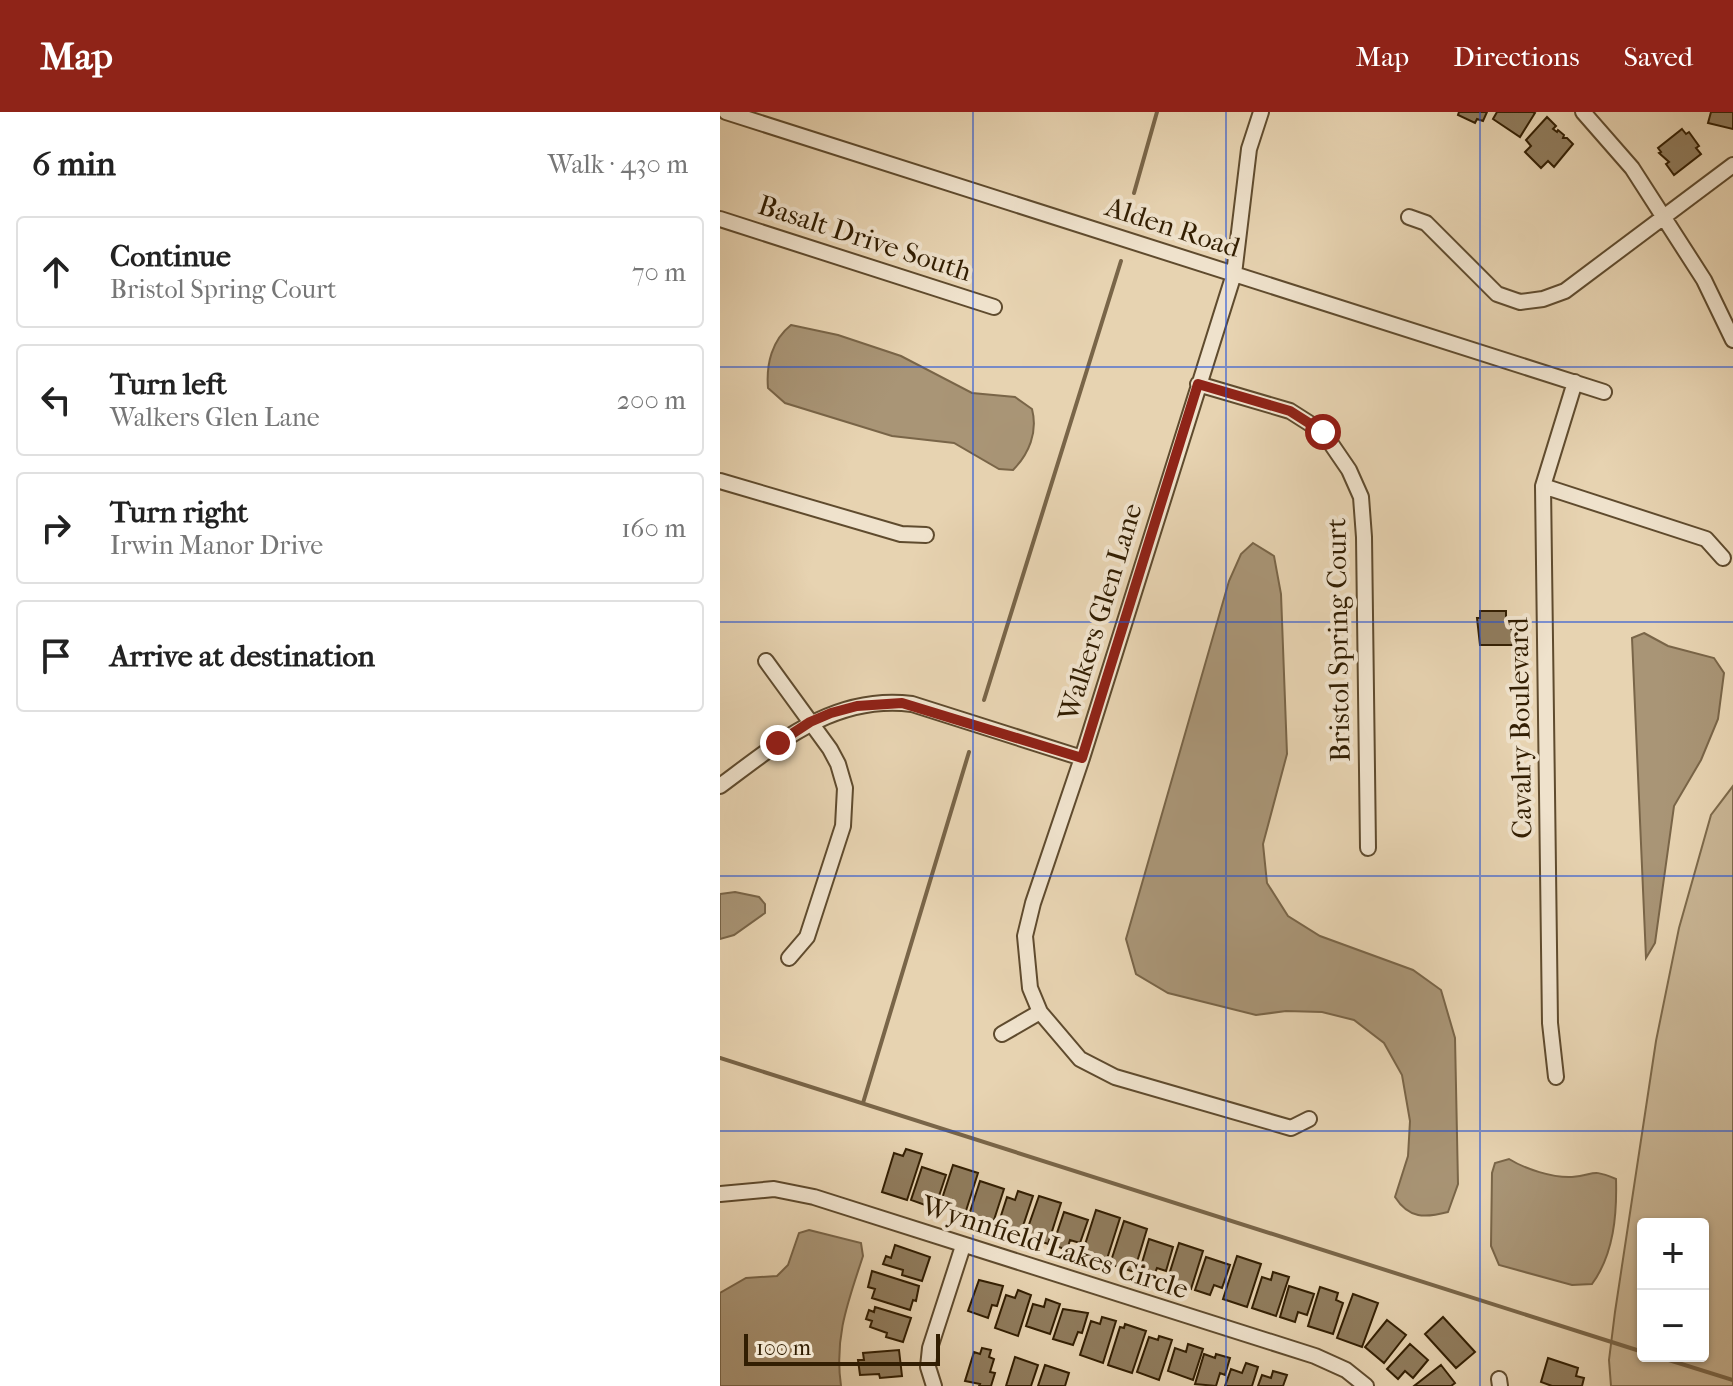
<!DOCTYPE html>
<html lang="en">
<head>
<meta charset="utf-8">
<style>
  :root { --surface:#fff; --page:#f6f6f6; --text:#222; --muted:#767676; --line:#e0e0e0; --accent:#8f2418 }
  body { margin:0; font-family:"IM FELL French Canon",serif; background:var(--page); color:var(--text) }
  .controls { position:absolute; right:24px; bottom:24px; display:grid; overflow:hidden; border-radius:8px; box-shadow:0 2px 6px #0004 }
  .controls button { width:72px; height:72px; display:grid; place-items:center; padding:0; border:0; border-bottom:2px solid var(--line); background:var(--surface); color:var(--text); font:40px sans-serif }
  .scale { position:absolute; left:24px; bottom:20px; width:196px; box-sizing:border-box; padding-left:8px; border:4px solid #321e02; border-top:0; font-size:22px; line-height:28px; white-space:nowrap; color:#321e02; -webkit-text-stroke:6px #efe2cc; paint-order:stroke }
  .stop { position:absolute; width:24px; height:24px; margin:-18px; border:6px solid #8f2418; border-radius:50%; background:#fff }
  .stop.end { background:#8f2418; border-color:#fff; box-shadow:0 2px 8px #0008 }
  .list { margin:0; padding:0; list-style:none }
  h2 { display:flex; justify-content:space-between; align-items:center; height:104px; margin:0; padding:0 32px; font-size:34px }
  h2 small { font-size:26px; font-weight:400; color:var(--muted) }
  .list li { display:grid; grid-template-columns:52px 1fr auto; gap:24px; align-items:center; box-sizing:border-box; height:112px; margin:0 16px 16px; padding:0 16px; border:2px solid var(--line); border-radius:8px }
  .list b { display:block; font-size:30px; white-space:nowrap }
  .list p { margin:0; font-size:26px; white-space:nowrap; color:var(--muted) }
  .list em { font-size:26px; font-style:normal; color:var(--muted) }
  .icon { flex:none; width:44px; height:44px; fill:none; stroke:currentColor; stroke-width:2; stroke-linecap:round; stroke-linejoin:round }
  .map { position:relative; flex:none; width:1013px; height:1274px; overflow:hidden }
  header { display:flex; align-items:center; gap:48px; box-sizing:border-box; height:112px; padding:0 40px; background:var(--accent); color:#fff }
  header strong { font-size:38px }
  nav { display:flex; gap:44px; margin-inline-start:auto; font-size:28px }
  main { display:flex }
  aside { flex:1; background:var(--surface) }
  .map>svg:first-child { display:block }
  .green { fill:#c8b493; stroke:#7d694a; stroke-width:2; fill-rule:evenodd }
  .water { fill:#a99576; stroke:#796548; stroke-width:2 }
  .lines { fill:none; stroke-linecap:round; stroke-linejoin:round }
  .stream { stroke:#796548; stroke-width:4 }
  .building { fill:#907c5d; stroke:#321e02; stroke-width:2 }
  .minor-casing { stroke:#5f4b2e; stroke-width:18 }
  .minor { stroke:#efe2cc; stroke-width:14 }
  .route { stroke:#8f2418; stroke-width:10 }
  .grid { fill:none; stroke:#1d4ed8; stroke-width:2; stroke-opacity:0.55 }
  .labels { text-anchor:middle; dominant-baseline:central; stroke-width:8; stroke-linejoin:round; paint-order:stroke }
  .street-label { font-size:28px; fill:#321e02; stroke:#efe2cc }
</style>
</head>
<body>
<header>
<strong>Map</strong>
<nav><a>Map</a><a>Directions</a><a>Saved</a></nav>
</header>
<main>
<aside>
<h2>6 min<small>Walk · 430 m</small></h2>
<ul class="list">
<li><svg class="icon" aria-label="ahead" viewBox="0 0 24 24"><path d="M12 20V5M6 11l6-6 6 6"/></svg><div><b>Continue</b><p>Bristol Spring Court</p></div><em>70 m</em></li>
<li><svg class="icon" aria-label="left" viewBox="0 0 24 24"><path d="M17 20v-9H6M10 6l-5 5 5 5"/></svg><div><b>Turn left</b><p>Walkers Glen Lane</p></div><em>200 m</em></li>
<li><svg class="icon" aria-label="right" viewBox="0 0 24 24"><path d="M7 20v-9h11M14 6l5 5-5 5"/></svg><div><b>Turn right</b><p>Irwin Manor Drive</p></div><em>160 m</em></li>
<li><svg class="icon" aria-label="arrive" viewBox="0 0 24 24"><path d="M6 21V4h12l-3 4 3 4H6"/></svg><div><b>Arrive at destination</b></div></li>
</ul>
</aside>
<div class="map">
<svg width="1013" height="1274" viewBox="0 0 1013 1274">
  <rect width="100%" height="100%" fill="#e7d3b1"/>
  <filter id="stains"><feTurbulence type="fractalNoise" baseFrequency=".0025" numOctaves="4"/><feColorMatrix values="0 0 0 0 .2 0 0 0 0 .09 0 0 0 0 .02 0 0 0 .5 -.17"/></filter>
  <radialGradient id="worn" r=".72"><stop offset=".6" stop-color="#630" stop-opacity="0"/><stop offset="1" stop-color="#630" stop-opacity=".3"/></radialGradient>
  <path class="green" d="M1013,674V1274H891L889,1248L895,1200L936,929L959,816L991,703ZM923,1112H983V1244H923Z"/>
  <path class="water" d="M71,213L118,223L181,244L252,281L295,285L312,297C318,320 309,342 293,358L279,357L234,331L172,324L65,291L48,276C46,252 52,228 71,213Z
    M533,431L554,444L561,482L567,642L543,732L547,771L568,804L600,824L693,858L721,878L735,926L738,1072L728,1100C705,1106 689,1107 675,1085L688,1044L690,1009L682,963L664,931L634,908L602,900L566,899L536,903L448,881L416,862L406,827L509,469L521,442Z
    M924,521L948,534L994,546L1004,561L998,607L981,648L954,694L935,831L926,846L912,526Z
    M15,780L39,785L45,792V801L14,823L0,827V782Z
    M789,1047C805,1057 833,1066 852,1065C876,1063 870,1056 896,1067C897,1102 894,1142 872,1172L852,1173L779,1153L771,1134L772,1061L775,1051Z
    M89,1118L141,1131L143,1144C128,1190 114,1225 121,1274H0V1181L26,1166L57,1164L68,1153L79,1121Z"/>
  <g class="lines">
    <path class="stream" d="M414,81L437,0
      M264,588L401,149
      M0,946L923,1240
      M143,991L249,640
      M936,1244L1013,1268"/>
  </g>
  <path class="building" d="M739,0H767L763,9L757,7L755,11L738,3Z
    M777,0H813L815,1L800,25L773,7Z
    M991,0H1013V17L988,11Z
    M827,5L836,14L833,17L837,20L838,18L844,23L843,26H847L853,32L834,55L828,49L821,56L805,40L811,34L806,28Z
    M962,17L966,22L969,20L979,34L976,36L981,42L954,63L946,52L949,50L939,41L941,40L938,36Z
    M760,499H786V506H793L791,517H799V533H760L757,506H760Z
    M186,1037L202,1042L187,1088L162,1080L174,1041L183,1044Z
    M233,1053L258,1061L244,1105L219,1096Z
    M202,1055L226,1063L218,1087L208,1084L205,1093L191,1088Z
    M260,1069L284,1077L272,1114L248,1106Z
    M298,1079L313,1084L300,1123L277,1116L287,1085L295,1088Z
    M319,1084L341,1091L328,1132L305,1124Z
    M376,1098L400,1106L386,1150L362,1142Z
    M344,1100L368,1108L360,1131L350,1128L347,1138L333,1133Z
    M404,1109L427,1117L414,1160L390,1152Z
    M429,1127L453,1135L446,1159L437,1156L433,1166L419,1161Z
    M459,1131L483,1139L471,1177L447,1169Z
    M175,1133L210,1145L202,1169L182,1163L183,1158L163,1152L166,1144L171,1146Z
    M517,1144L541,1152L527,1195L503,1187Z
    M486,1145L510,1153L502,1176L494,1173L490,1183L475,1178Z
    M152,1159L199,1174L196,1189L193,1188L190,1198L152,1186L155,1177L148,1175Z
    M553,1160L569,1165L556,1204L532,1196L542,1165L551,1168Z
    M259,1168L283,1174L277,1194L272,1193L268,1206L248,1199Z
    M569,1174L594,1182L587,1203L578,1200L575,1210L560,1205Z
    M600,1175L618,1181L616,1188L623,1191L613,1222L588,1214Z
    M298,1178L311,1183L298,1224L275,1216L286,1183L295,1186Z
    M633,1182L658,1191L642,1235L617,1226Z
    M326,1187L340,1192L330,1222L306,1214L313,1192L324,1195Z
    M155,1195L191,1206L183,1230L166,1225L167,1221L150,1215L152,1209L146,1207L149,1198L154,1200Z
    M343,1197L368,1201L362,1221L358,1220L353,1233L333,1227Z
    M382,1205L396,1209L383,1251L360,1243L371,1209L380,1212Z
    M723,1205L755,1240L736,1256L705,1222Z
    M667,1208L686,1223L664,1251L645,1235Z
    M405,1212L426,1219L412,1261L388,1253L400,1215L404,1216Z
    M439,1224L452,1228L439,1268L417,1260L429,1225L438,1228Z
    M468,1232L483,1237L473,1268L448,1259L455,1236L466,1240Z
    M690,1232L708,1248L693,1266L685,1259L678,1267L667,1257Z
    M262,1236L271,1238L269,1245L274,1247L270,1260L275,1261L271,1274H259L260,1272L245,1269L254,1240L260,1242Z
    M179,1238L182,1264L160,1266L159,1262L140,1263L138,1248H144L143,1241Z
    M484,1242L495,1246L496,1242L510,1246L505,1263L500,1261L496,1274L475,1272Z
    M295,1245L318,1253L311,1274H286Z
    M828,1246L858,1256L856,1264L864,1266L862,1274H832L821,1270Z
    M526,1251L538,1255L532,1274H505L511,1257L522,1261Z
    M325,1253L349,1261L345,1274H318Z
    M721,1253L735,1271L731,1274H694Z
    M553,1259L567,1263L563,1274H538L542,1263L551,1266Z"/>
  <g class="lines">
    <g class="minor-casing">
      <path id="minor" d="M6,0L884,280
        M541,0L529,37L514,162L362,646L313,791L305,824L310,876L320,900L360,947L395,965L571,1016L589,1007
        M863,0L912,56L984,168L1013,228
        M689,105L706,111L777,182L800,190L823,187L845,179L1013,53
        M0,107L274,195
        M478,272L570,299L603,320L629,358L641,385L644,425L648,736
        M0,369L181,422L206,423
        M823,374L986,427L1003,446
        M46,549L110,637L118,652L125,676L123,714L87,825L69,846
        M0,674C58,631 114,582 192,592L362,646
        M282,922L320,900
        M836,965L830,911L823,374L855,270
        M0,1082L54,1077L94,1085L595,1244L626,1258L646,1274
        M779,1267L780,1274
        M214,1274L208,1255L210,1236L243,1134"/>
    </g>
    <use href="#minor" class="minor"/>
  </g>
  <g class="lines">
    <path class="route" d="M58,631L90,610L111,601L137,594L182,591L362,646L478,272L570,299L603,320"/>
  </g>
  <path class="grid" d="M253,0V1274M506,0V1274M760,0V1274M0,255H1013M0,510H1013M0,764H1013M0,1019H1013"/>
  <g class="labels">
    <g class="street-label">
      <text transform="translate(453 115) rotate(18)">Alden Road</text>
      <text transform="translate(145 126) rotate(18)">Basalt Drive South</text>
      <text transform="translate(380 500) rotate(-73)">Walkers Glen Lane</text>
      <text transform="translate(618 528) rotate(-91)">Bristol Spring Court</text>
      <text transform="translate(800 616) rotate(-91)">Cavalry Boulevard</text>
      <text transform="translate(335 1135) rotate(18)">Wynnfield Lakes Circle</text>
    </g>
  </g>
  <rect width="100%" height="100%" filter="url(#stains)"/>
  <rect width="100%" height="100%" fill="url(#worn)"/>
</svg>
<div class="controls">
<button>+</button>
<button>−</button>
</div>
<div class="scale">100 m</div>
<div class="stop" style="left:603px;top:320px"></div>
<div class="stop end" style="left:58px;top:631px"></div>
</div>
</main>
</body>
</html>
